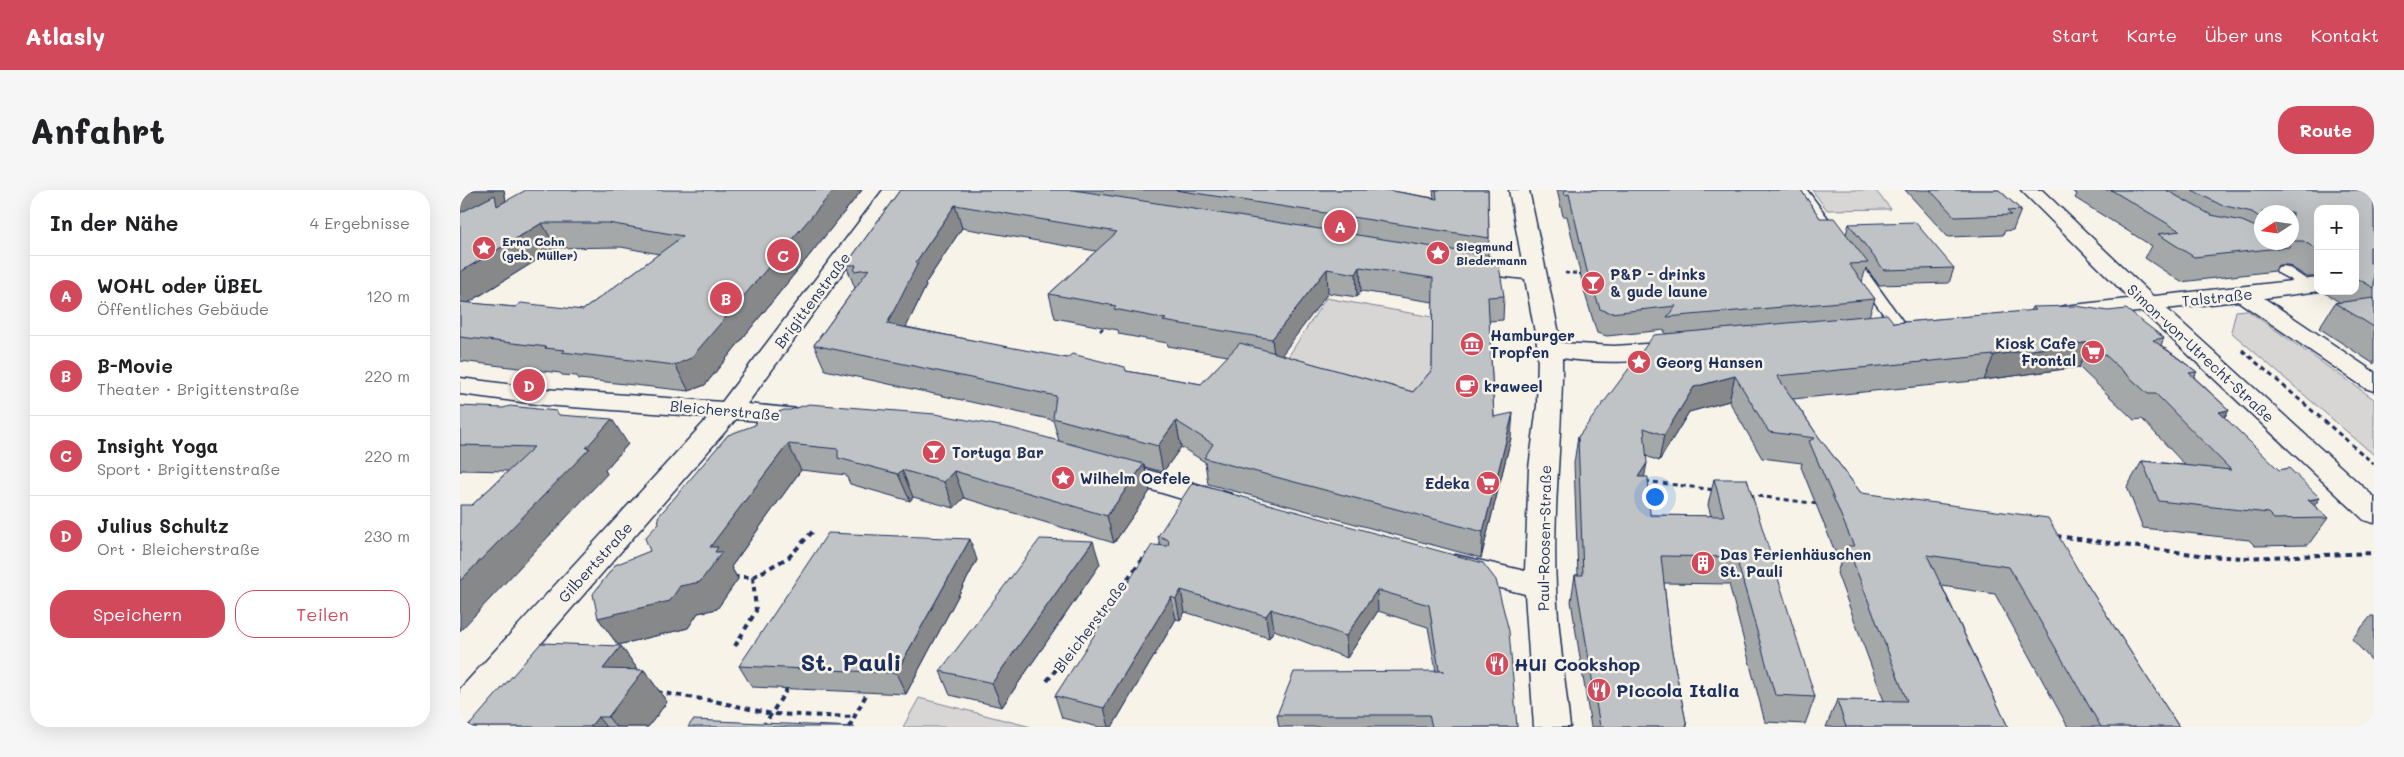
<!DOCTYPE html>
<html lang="de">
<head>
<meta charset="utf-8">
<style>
  :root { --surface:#fff; --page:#f6f6f6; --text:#202124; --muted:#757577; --line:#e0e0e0; --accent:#d1495b }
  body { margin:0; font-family:Mali,sans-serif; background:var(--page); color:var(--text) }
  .controls { position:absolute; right:15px; top:15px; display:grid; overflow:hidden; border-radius:10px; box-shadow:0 5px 20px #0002 }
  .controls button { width:45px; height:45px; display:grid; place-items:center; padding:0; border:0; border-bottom:1px solid var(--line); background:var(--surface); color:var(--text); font:25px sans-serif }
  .compass { position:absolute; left:1794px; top:15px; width:45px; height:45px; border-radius:50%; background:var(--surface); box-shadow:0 5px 20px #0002; rotate:258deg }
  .you { position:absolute; left:1194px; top:306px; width:18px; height:18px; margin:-12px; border:4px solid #fff; border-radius:50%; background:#1a73e8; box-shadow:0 0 0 8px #1a73e833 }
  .badge { display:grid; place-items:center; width:32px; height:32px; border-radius:50%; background:var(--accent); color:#fff; font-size:16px; font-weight:700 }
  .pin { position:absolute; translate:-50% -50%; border:2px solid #fff; box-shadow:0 1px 5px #0006 }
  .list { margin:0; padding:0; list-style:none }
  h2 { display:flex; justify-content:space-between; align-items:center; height:65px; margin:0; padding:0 20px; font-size:21px }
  h2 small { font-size:16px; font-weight:400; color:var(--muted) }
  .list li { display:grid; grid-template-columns:32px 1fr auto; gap:15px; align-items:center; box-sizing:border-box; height:80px; padding:0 20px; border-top:1px solid var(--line) }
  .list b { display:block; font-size:19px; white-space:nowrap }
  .list p { margin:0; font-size:16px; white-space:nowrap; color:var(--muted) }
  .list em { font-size:16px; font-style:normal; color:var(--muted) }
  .actions { display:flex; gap:10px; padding:15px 20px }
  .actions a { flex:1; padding:11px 0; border:1px solid var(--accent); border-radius:20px; text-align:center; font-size:18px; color:var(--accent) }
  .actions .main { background:var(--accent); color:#fff }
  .map { position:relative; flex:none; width:1914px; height:537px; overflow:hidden; border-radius:20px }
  header { display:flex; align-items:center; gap:30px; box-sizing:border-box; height:70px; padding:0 25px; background:var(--accent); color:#fff }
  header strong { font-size:24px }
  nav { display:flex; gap:28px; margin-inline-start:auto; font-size:18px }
  .intro { display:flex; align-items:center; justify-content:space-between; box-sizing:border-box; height:120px; padding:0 30px }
  h1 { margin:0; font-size:35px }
  .button { padding:12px 22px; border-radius:20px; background:var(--accent); color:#fff; font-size:18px; font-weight:700 }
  main { display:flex; gap:30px; padding:0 30px }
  aside { flex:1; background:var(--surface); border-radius:20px; box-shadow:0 5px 20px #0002 }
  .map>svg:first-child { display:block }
  .green { fill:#d7d6d4; stroke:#798299 }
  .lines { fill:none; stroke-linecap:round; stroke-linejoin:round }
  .lane-casing { stroke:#1b2f5e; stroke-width:3 }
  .street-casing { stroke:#1b2f5e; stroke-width:3 }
  .secondary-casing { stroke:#1b2f5e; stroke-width:3 }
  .path-far2 { stroke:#1b2f5e; stroke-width:2.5; stroke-dasharray:4 3; stroke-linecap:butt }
  .path-far1 { stroke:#1b2f5e; stroke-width:3; stroke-dasharray:5 4; stroke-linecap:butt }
  .path { stroke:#1b2f5e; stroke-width:4; stroke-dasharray:5.5 4.5; stroke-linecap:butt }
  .lane { fill:#f7f3e8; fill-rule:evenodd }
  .street { fill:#f7f3e8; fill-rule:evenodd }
  .secondary { fill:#f7f3e8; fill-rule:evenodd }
  .wall { fill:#a5a8a9; stroke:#1b2f5e; fill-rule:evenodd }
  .shaded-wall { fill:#86888a; stroke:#1b2f5e }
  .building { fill:#c0c3c5; stroke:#1b2f5e; fill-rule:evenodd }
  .labels { text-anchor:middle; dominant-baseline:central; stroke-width:5; stroke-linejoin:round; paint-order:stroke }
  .far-poi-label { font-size:12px; font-weight:bold; fill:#1b2f5e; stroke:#f7f3e8; text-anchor:start }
  .poi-label { font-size:15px; font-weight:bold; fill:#1b2f5e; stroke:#f7f3e8; text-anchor:start }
  .street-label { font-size:15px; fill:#1b2f5e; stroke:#f7f3e8 }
  .near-poi-label { font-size:18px; font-weight:bold; fill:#1b2f5e; stroke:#f7f3e8; text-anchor:start }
  .near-district-label { font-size:24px; font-weight:bold; fill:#1b2f5e; stroke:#f7f3e8 }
</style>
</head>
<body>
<header>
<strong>Atlasly</strong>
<nav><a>Start</a><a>Karte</a><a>Über uns</a><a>Kontakt</a></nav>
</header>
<div class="intro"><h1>Anfahrt</h1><a class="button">Route</a></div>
<main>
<aside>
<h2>In der Nähe<small>4 Ergebnisse</small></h2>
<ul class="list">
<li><span class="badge">A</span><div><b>WOHL oder ÜBEL</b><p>Öffentliches Gebäude</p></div><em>120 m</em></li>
<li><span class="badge">B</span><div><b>B-Movie</b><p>Theater · Brigittenstraße</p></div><em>220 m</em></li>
<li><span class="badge">C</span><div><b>Insight Yoga</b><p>Sport · Brigittenstraße</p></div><em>220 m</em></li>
<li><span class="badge">D</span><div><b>Julius Schultz</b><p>Ort · Bleicherstraße</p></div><em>230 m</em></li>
</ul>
<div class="actions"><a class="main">Speichern</a><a>Teilen</a></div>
</aside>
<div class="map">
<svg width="1914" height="537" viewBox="0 0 1914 537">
  <rect width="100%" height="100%" fill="#f7f3e8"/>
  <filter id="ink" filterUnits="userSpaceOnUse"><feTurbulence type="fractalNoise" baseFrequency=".02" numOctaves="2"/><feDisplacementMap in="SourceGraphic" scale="10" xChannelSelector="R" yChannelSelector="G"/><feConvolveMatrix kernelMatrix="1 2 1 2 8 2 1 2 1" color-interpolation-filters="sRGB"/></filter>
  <g filter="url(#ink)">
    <path class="green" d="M1352,0H1415L1431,19L1367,20Z
      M866,108L978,128L971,211L817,184Z
      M1787,120L1914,209V265L1771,142L1776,121Z
      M459,508L571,537H443Z"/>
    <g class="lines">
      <g class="lane-casing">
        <path id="lane" d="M1335,0H1347L1382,47L1380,50H1370Z
          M1390,64L1395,65L1446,136L1448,139L1446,142H1436L1383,68Z
          M1823,76L1828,77L1856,96L1849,100L1818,83L1816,80L1818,77Z"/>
      </g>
      <g class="street-casing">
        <path id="street" d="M423,0H443L287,214L359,221L363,227L359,233L350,235L276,229L12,533L0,537V499L249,227L84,215L0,204V188L84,199L262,212Z
          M1049,0H1069L1101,153L1154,156L1217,152L1226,154L1229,159L1226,164C1189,173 1139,174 1102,168C1103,244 1092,320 1096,397C1098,443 1105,490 1110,537H1074L1065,404L985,384L981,376L985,368L996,365L1065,381L1069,278L1077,216L1078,159L1065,89L1004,82L996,81L993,76L996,71L1004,70L1063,76Z
          M1858,88V101H1860L1804,108L1914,182V201L1905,198L1778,111L1604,130L1596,128L1592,123L1596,118L1604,116Z
          M652,270L772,304L776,311L772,318L762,321L642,285L638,279L642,273Z"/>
      </g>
      <g class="secondary-casing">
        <path id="secondary" d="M1561,0H1582L1697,110L1914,307V333L1904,330L1681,120Z"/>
      </g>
      <path class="path-far2" d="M1105,83L1124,84
        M640,141L645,136"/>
      <path class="path-far1" d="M1782,160L1914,274
        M1185,291L1255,300
        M1289,305L1359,314"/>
      <path class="path" d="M1596,346L1747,366L1783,368L1914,363
        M273,387H293L296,421L275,456
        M293,387L329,367L355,339
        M587,491L687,364
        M197,502L254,511L312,524L394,527
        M303,537L327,499
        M389,537L407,503"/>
      <use href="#lane" class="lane"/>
      <use href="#street" class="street"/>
      <use href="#secondary" class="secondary"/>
    </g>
    <path class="wall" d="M0,0H44L46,11L41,14L402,0L245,195L229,201L119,189L117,186L102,185L100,183L0,171ZM161,57L199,64L123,120L55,117L8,113L96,58Z
      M440,0H927L974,8L973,0H1028L1029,48L1028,65L1030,74L1044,106L1043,130L1029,131L1034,227L1051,248L1021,368L748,294L745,272L721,257L703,282L685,277L690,301L654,353L504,308L494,318L453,307L450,311L390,294L386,285L341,280L271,377L278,389L257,419L238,423L228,438L158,455L138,428L190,361L199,333L268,245L599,251L593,230L365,180L354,155L395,98L386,75ZM502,38L636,61L589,104L595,128L658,140L659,144L707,153L708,156L768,166L741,194L666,181L446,137L466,96L465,94ZM901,101L973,112L972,180L953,202L821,165L868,103L897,107Z
      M1097,0H1341L1360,28L1386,44L1389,34L1494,78L1489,93L1419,95L1406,78L1402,92L1415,109L1409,126L1434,133L1570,121L1572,117L1704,148L1701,155L1737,182L1734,187L1769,220L1764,227L1855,316L1868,328L1848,355L1795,356L1789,350L1683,338L1667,297L1682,271L1725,275L1682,229L1674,230L1619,177L1524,190L1333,209L1358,246L1401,303L1621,385L1719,537H1608L1535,404L1482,396L1548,537H1366L1377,510L1424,511L1377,383L1380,374L1341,277L1342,273L1302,268L1269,211L1229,222L1199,271L1186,266L1184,287L1190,325L1251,326L1248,315L1254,289L1355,507L1345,534L1305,532L1269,394L1204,393L1211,457L1227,537H1131L1111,411L1115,385H1118L1114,273L1118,247L1205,144V140L1147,146L1137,143L1125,104L1107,26H1103Z
      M1445,0H1539L1561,20L1553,40L1544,41L1543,45L1488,47Z
      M1610,0H1914V174L1859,138L1875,113L1879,112L1862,101H1895V19H1858V87H1847L1828,75H1818L1815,81L1721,92L1685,68L1692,56L1615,8L1617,4ZM1802,22L1832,52H1802Z
      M0,216L99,225L168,254L145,280L147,284L12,315L48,281L2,280L0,282Z
      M698,346L1023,373L1057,537H819L817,525L976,481L968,437L918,421L887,468L814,440L809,448L725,422L720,430L716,429L652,537H639L602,528L595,506L700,355Z
      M517,370L446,504L292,497L279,476Z
      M640,374L542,517L490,505L480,481Z
      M1911,426H1914V473L1892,449Z
      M161,456L178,480H184L207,512L188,537H8Z"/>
    <path class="shaded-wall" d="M9,0H44L46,11L41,14L50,29L0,37V5Z
      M374,0H402L245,195L229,201L215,175Z
      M495,15L502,38L465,94L466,96L436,158L427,134L456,72Z
      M82,33L96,58L0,118V82Z
      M900,77L901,101L897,107L896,84Z
      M867,79L868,103L815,174L812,149Z
      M1631,152L1619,177L1524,190L1534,165Z
      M1275,186L1269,211L1229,222L1199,271L1204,245L1234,197Z
      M1769,220L1753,246L1759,222Z
      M1053,223L1051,248L1021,368L1023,342Z
      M152,229L168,254L145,280L147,284L0,441V391Z
      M716,231L721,257L703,282L698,256Z
      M328,254L341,280L271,377L278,389L257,419L238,423L228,438L158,455L138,428L220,396Z
      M1187,273L1182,300L1178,287Z
      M684,274L690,301L654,353L647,326Z
      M442,280L453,307L450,311L438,284Z
      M494,281L504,308L494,318L484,292Z
      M1860,308L1845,329L1848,310Z
      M510,349L517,370L446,504L436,483Z
      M633,351L640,374L542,517L532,493Z
      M721,400L725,422L720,430L716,409Z
      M917,400L918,421L887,468L886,446Z
      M711,407L716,429L652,537H649L644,518Z
      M811,419L814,440L809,448L806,426Z
      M161,456L181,484L184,480L207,512L188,537H156L148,527L143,479Z
      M138,527L146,537H130Z"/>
    <path class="building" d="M0,0H9L0,5Z
      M66,0H374L231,168L215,175L102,162L105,160L85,158L87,157L0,147V112L55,117L61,113L123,120L223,46L148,33H82L0,82V23L35,5L37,16Z
      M440,0H614L1030,66V74L1039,76L1044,106L1028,107L1034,227L1053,223L1023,342L744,268L753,254L716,231L698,256L593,228L596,206L354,155L409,79L394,81L396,75H386ZM495,15L657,42L589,104L656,116L654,119L706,129L703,131L812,149L867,79L896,84L900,77L973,88L972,180L953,202L780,153L741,194L666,181L665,177L612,164L607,168L427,134L458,73L456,72Z
      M715,0H927L977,9L976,0H1028L1029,48Z
      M1104,0H1341L1360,28H1374L1408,73L1389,74L1415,109L1207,127L1216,116L1151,123L1140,119L1127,81L1109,4L1105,5Z
      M1470,0H1539L1561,20L1547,21L1551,25L1495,27Z
      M1651,0H1706L1751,25L1782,31L1796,37L1802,34V52H1831L1829,57L1734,67L1698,44L1720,41Z
      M1732,0H1914V57H1910V73H1914V98L1895,87V19H1858V60L1843,51H1832V52V22H1802V29L1792,22L1761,15Z
      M1455,32L1494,78L1424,80L1389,34Z
      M1914,108V137L1875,113Z
      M1616,116L1648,121L1666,119L1704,148L1693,150L1737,182L1729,183L1769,220L1759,222L1819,280L1829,278L1860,308L1848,310L1868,328L1814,329L1808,323L1699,311L1682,271L1771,280L1696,204H1688L1631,152L1534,165L1317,186L1358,246L1401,303L1588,328L1621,385L1719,537H1641L1549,377L1467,365L1548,537H1386L1377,510L1447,511L1387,356H1394L1349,251L1355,248L1309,242L1275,186L1234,197L1204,245L1184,238L1187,273L1178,287H1188L1190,325L1264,326L1254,289H1287L1355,507L1315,505L1276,367L1201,366L1211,457L1227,537H1140L1115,385H1123L1118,247L1194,145L1427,124L1434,133L1576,120L1572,117Z
      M349,214L475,224L551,238L684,274L647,326L494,281L484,292L442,280L438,284L378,268V259L328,254L250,357H258L255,362H262L240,392L220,396L210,411L138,428L133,404L155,375L190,361L185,348L199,333L198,327L268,245L295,235L296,230L324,220H330Z
      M0,216L43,218L50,216L96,221L99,225L152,229L126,258H130L0,391V315H12L74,257L0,255Z
      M732,293L1023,373L1036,390L1049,441L1057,537H972L969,525H817L834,482L984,481L979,480L969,415L917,400L886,446L811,419L806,426L721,400L716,409L711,407L644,518L595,506L692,355L708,356L709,350L698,346Z
      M368,343L510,349L436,483L279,476Z
      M580,349L633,351L532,493L480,481Z
      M81,453L161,456L143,479L184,480L148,527H138L130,537H8Z
      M233,530L395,537H228Z"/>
  </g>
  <defs>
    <g id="sight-disc" transform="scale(1.25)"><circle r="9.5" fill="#d1495b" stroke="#f7f3e8"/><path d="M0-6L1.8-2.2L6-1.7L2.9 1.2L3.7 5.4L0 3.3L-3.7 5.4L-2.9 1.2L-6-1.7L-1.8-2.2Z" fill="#fff"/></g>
    <g id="bar-disc" transform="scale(1.25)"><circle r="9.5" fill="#d1495b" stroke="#f7f3e8"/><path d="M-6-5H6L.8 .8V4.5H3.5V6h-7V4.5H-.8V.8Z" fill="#fff"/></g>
    <g id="museum-disc" transform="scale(1.25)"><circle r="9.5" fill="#d1495b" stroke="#f7f3e8"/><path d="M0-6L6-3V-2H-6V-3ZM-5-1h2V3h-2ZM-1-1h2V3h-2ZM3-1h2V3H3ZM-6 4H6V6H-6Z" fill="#fff"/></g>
    <g id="supermarket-disc" transform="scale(1.25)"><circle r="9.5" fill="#d1495b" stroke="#f7f3e8"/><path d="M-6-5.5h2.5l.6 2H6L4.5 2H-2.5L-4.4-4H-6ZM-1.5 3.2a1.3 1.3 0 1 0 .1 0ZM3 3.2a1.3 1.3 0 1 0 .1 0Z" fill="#fff"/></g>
    <g id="cafe-disc" transform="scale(1.25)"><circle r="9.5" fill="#d1495b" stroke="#f7f3e8"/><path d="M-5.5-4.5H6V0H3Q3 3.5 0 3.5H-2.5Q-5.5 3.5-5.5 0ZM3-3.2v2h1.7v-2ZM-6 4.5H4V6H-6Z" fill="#fff"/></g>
    <g id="building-disc" transform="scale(1.25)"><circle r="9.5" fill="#d1495b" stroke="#f7f3e8"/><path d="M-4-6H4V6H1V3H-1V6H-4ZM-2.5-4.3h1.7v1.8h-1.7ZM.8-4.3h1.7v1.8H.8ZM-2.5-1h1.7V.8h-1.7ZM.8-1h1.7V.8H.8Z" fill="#fff"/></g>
    <g id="restaurant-disc" transform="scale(1.25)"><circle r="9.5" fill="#d1495b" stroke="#f7f3e8"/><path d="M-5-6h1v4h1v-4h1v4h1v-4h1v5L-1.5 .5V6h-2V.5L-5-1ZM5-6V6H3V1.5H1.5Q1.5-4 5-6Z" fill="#fff"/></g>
  </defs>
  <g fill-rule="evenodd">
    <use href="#sight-disc" x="24" y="58"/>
    <use href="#sight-disc" x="978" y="63"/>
    <use href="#bar-disc" x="1133" y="93"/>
    <use href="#museum-disc" x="1012" y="154"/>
    <use href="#supermarket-disc" x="1633" y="162"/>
    <use href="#sight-disc" x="1179" y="172"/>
    <use href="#cafe-disc" x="1007" y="196"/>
    <use href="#bar-disc" x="474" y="262"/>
    <use href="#sight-disc" x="603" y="288"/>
    <use href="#supermarket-disc" x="1028" y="293"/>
    <use href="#building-disc" x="1243" y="373"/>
    <use href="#restaurant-disc" x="1037" y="474"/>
    <use href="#restaurant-disc" x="1139" y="500"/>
  </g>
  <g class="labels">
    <g class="far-poi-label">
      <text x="42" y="51">Erna Cohn<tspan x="42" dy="14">(geb. Müller)</tspan></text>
      <text x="996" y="56">Siegmund<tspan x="996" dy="14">Biedermann</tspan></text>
    </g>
    <g class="poi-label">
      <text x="1150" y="84">P&amp;P - drinks<tspan x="1150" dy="17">&amp; gude laune</tspan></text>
      <text x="1030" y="145">Hamburger<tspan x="1030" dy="17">Tropfen</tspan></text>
      <text x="1616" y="153" text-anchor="end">Kiosk Cafe<tspan x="1616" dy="17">Frontal</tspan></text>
      <text x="1196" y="172">Georg Hansen</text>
      <text x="1024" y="196">kraweel</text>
      <text x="492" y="262">Tortuga Bar</text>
      <text x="620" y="288">Wilhelm Oefele</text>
      <text x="1010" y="293" text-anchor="end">Edeka</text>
      <text x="1260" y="364">Das Ferienhäuschen<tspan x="1260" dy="17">St. Pauli</tspan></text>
    </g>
    <g class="street-label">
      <text transform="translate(1757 107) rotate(-6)">Talstraße</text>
      <text transform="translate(352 110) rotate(-53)">Brigittenstraße</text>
      <text transform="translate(1741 163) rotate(43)">Simon-von-Utrecht-Straße</text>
      <text transform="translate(265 220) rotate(5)">Bleicherstraße</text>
      <text transform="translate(1084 348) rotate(-89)">Paul-Roosen-Straße</text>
      <text transform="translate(135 372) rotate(-48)">Gilbertstraße</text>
      <text transform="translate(630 436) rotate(-53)">Bleicherstraße</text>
    </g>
    <g class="near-poi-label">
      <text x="1054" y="474">HUi Cookshop</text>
      <text x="1156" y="500">Piccola Italia</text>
    </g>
    <g class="near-district-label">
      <text x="391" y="471">St. Pauli</text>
    </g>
  </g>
</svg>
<div class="controls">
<button>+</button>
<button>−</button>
</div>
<svg class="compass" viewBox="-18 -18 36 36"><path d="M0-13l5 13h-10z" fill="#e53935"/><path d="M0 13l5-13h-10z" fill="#757577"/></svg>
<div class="you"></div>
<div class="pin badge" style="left:880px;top:36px">A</div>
<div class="pin badge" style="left:266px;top:108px">B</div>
<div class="pin badge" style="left:323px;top:65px">C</div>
<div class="pin badge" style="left:69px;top:195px">D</div>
</div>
</main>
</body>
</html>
